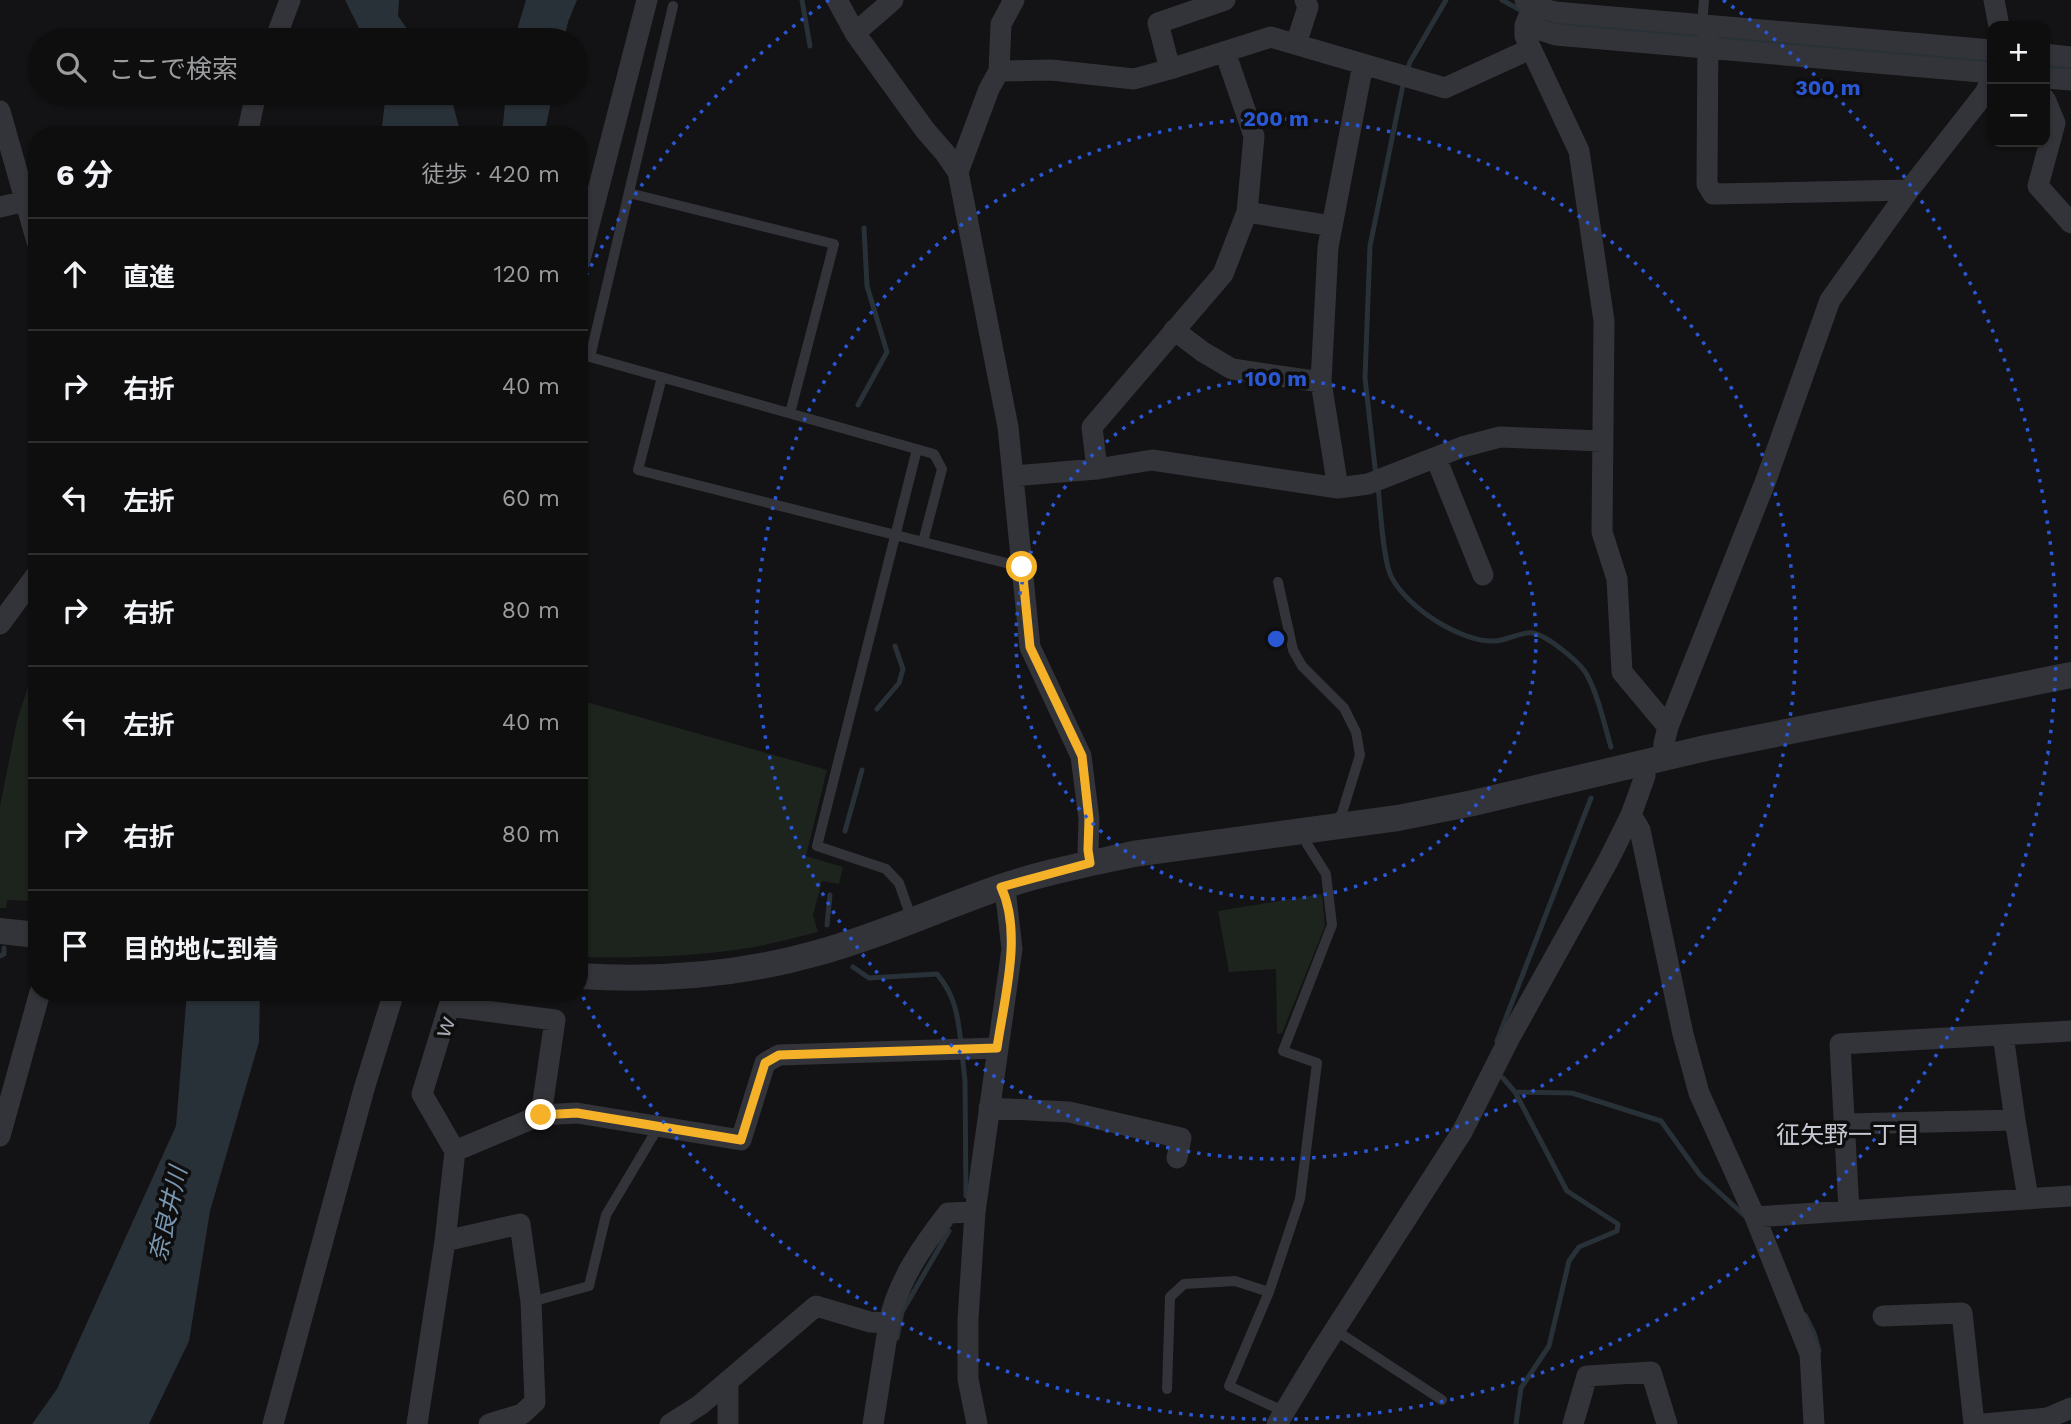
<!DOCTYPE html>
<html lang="ja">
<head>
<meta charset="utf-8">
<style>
  :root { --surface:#0e0e0f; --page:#171718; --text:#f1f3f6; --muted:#9b9c9e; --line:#2e2e2f }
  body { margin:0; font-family:"Work Sans","Noto Sans JP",sans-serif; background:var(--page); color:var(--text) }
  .controls { position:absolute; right:21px; top:21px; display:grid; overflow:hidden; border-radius:14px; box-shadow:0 2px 5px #0004 }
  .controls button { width:63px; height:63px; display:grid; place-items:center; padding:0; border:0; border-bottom:2px solid var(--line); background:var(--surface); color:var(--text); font:35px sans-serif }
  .stop { position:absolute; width:21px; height:21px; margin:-16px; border:5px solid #f5b229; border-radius:50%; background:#fff }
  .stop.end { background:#f5b229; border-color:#fff; box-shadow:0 2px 7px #0008 }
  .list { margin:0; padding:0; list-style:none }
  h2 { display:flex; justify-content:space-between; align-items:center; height:91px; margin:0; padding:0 28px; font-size:30px }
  h2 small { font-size:23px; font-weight:400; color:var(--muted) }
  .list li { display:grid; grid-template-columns:46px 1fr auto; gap:21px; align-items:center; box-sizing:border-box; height:112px; padding:0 28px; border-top:2px solid var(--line) }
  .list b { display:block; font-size:26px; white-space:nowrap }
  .list em { font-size:23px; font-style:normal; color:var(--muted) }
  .icon { flex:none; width:38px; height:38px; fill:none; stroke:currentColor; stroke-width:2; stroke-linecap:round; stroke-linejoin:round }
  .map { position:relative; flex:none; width:2071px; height:1424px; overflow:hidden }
  .search { position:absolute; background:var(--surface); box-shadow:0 2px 5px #0004; left:28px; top:28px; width:560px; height:77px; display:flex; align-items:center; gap:18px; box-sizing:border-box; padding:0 24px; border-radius:38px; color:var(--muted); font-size:26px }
  .panel { position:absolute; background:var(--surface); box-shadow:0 2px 5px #0004; left:28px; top:126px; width:560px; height:875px; border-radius:28px }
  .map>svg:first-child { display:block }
  .green { fill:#1d241e }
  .water { fill:#293138 }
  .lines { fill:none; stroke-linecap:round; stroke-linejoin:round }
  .stream { stroke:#293138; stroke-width:5 }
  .service { stroke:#333439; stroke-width:10 }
  .minor { stroke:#333439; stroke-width:21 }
  .tertiary { stroke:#333439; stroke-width:26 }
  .route { stroke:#f5b229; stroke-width:9 }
  .ring { fill:none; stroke:#2a57d4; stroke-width:3.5; stroke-dasharray:3.5 7 }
  .labels { text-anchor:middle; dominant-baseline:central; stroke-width:7; stroke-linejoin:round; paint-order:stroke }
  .street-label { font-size:23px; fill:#a4a9b5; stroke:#0e0e0f }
  .neighbourhood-label { font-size:24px; fill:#c5c8d1; stroke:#0e0e0f }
  .water-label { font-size:24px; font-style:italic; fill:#7997b1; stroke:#0e0e0f }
  .centre { fill:#2a57d4; stroke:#0e0e0f; stroke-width:3.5 }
  .ring-label { font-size:21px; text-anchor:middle; font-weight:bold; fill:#2a57d4; stroke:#0e0e0f; stroke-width:7; stroke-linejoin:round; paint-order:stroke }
</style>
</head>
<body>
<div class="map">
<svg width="2071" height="1424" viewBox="0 0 2071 1424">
  <rect width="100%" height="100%" fill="#131214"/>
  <path class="green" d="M37,658V917L30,914V901L7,900L6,908H0V806L17,721Z
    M579,700L827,770L806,856L843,867L839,884L822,881L813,915L818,932C797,937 776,943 754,947C697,957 637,958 579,957Z
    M1322,894L1325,926L1282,1033L1277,1034L1276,969L1229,972L1218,911Z"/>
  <path class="water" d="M345,0H399L398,16L415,40H365Z
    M526,0H577L568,22L564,40H514Z
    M386,93H450L461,135H381Z
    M506,93H553L544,135H502Z
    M187,992H260L259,1042L210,1211L189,1341L149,1424H32L57,1389L176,1126Z"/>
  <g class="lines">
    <path class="stream" d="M802,0L810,46
      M1502,0L1524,12
      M1553,24L1703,36
      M1713,37L1992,61
      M2045,66L2071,68
      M1407,71L1410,62L1446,0
      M858,405L887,352L867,286L864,228
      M1376,476L1365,378L1370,246L1404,80
      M1378,485C1380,506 1383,560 1391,576C1406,607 1461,643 1496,641C1508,640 1522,631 1533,633C1548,636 1581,663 1587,675C1599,697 1604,724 1611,747
      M877,709L899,683L903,669L895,646
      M845,831L862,770
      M827,925L830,895
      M0,956L4,954V948
      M853,967L869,978L937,974C955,995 958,1016 961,1043
      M1497,1041L1591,798
      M962,1053L965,1081L966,1196
      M1503,1078L1515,1092L1567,1191L1618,1224L1617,1231L1579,1247L1569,1261L1549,1346L1521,1388L1516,1424
      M1515,1092L1572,1093L1661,1121L1700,1175L1745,1216
      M1805,1315L1814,1333L1819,1351
      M897,1338L902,1312L949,1231"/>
    <path class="service" d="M673,6L590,357L934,454L942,469L923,542
      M1702,25L1704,0
      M629,193L834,244L790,413
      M662,377L638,470L1022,567
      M1278,582L1293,650L1302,666L1344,708L1356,732L1360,755L1342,813L1335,823
      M912,920L899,883L886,869L817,846L917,449
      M531,1302L589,1286L606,1215L659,1126
      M1335,1330L1442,1400
      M1167,1389L1170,1297L1184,1284L1235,1281L1269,1292
      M1285,1412L1229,1386L1269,1292L1300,1199L1317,1063L1283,1051L1332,925L1326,874L1307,844L1306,831"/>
    <path class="minor" d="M837,0L855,33L925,130L945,153L958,172L1008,427L1030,647L1081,756L1089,819L1088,850L1090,863
      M1525,0L1533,6L1555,12L1992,50
      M1994,0L1999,26
      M1533,6L1525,25V36L1579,151L1604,321L1602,532L1617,579L1622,672L1668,727
      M1525,25L1556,35L1992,73
      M855,33L893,0
      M1708,33L1707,184L1713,194L1909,190
      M275,40L290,0
      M1296,44L1308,7L1305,0
      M2045,54L2071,57
      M1170,69L1271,37L1445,88L1530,49
      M999,71L1001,24L1014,0
      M2045,78L2071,80
      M2045,99L2055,123L2038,186L2071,223
      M0,111L37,242
      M247,135L256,93
      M958,172L989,89L999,71L1051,70L1134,79L1170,69L1158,23L1225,0
      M0,207L25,201
      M1247,212L1332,226
      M579,264L647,0
      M1174,330L1203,352L1232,369L1321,382
      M1436,458L1483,575
      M1097,469L1092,427L1223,274L1247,212L1254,136L1225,52
      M1013,476L1097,469L1152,460L1338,488L1368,484L1462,447L1500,437L1603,441
      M1338,488L1321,382L1328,247L1363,64
      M0,624L37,574
      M1664,757V743L1668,727L1766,480L1830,300L1909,190L1985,93L1992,78
      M1631,815L1640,830L1683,1034L1699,1093L1755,1217L1810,1354L1814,1424
      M989,1108L1069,1112L1181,1138L1177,1158
      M2015,1120L2028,1198
      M1846,1124L2015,1120L2003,1035
      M0,1136L40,992
      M455,1151L541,1115L577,1113L741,1140L765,1063L779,1055L997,1048
      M455,1151L422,1094L449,1006L555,1020L541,1115
      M1849,1211L1840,1044L2071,1031
      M1755,1217L2071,1196
      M445,1241L520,1224L531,1302L535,1402L522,1414L489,1424
      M1883,1316L1962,1313L1974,1424
      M273,1424L364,1089L394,992
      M417,1424L445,1241L455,1151
      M670,1424L700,1405L816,1306L870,1322L889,1323C897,1282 923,1245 948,1213L975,1212
      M728,1424V1381
      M873,1424L889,1323
      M977,1424L968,1379V1319L975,1212L1012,949L1006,897L1001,887
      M1277,1424L1318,1356L1462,1132L1509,1039L1608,861L1631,815L1645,776V762
      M1573,1424L1587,1376L1651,1372L1667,1424
      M1983,1424L2048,1418L2071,1408"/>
    <path class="tertiary" d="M0,931L37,935
      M579,976C659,981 740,975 817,953C879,936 938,909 998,888C1041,873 1088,864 1133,854L1398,818L1473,803L1706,748L2071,675"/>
  </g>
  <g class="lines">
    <path class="route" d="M541,1115L577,1113L741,1140L765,1063L779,1055L997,1048C1004,999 1023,933 1001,887L1090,863L1088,850L1089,819L1082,756L1030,647L1022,567"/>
  </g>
  <g class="ring">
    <circle cx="1276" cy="639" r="260"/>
    <circle cx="1276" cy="639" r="520"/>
    <path d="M581 285A780 780 0 0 1 829 0M1723 0A780 780 0 1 1 581 993"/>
  </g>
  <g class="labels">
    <g class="street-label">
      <text transform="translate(445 1027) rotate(-68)">ｗ</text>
    </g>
    <g class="neighbourhood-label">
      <text x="1848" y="1135">征矢野一丁目</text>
    </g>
    <g class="water-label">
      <text transform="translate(168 1214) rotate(-77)">奈良井川</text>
    </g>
  </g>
  <circle cx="1276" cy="639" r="10" class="centre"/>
  <g class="ring-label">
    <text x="1828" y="95">300 m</text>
    <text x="1276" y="126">200 m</text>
    <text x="1276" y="386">100 m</text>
  </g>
</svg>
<div class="controls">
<button>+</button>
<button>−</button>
</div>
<div class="stop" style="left:1022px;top:567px"></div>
<div class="stop end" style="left:541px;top:1115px"></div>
<div class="search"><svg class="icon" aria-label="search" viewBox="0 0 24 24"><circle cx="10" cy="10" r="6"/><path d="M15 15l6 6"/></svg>ここで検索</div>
<section class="panel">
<h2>6 分<small>徒歩 · 420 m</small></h2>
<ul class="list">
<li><svg class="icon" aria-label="ahead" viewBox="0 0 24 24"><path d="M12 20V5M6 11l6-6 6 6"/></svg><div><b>直進</b></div><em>120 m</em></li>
<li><svg class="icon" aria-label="right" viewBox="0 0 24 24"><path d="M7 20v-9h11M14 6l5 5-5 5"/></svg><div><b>右折</b></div><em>40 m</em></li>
<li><svg class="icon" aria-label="left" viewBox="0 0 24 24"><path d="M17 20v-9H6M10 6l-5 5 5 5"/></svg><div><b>左折</b></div><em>60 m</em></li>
<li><svg class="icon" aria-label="right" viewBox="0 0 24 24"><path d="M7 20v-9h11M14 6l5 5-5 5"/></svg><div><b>右折</b></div><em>80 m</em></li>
<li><svg class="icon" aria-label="left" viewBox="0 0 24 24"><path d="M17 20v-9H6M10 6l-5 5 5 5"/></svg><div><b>左折</b></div><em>40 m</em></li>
<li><svg class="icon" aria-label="right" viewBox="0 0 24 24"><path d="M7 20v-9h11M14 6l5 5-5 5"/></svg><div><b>右折</b></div><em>80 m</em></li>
<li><svg class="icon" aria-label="arrive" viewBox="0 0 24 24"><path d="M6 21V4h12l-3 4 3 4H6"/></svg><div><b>目的地に到着</b></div></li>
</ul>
</section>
</div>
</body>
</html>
